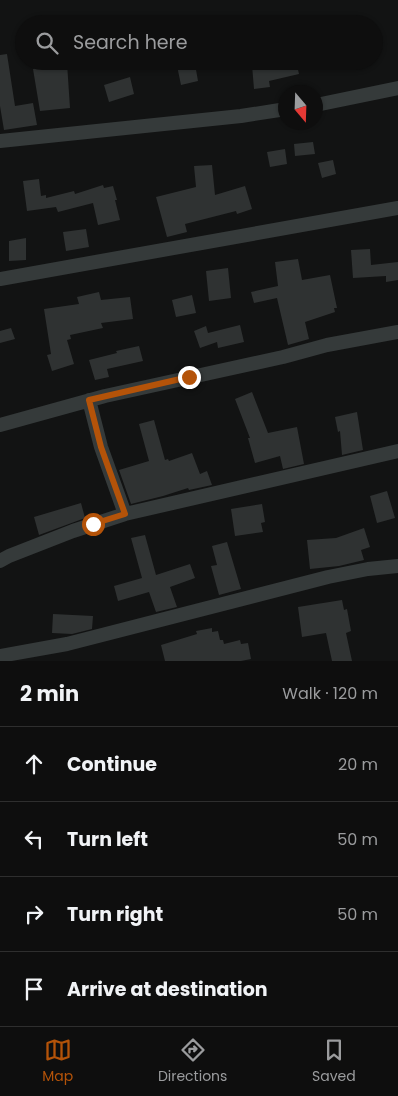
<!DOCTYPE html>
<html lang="en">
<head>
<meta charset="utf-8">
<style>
  :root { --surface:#0e0e0e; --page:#171717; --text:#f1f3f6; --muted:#9b9c9e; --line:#2e2e2e; --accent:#b45309 }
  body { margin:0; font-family:Poppins,sans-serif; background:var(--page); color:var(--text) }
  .compass { position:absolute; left:278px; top:85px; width:45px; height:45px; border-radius:50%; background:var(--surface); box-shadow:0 1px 4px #0004; rotate:161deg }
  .stop { position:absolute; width:15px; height:15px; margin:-11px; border:4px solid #b45309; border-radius:50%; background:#fff }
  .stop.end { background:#b45309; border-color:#fff; box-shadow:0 1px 5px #0008 }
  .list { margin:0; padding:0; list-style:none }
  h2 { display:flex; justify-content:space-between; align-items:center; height:65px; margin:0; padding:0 20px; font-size:21px }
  h2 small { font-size:16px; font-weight:400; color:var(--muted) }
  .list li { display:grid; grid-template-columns:32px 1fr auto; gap:15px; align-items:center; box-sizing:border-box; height:75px; padding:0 20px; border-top:1px solid var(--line) }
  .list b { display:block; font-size:19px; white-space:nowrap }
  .list em { font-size:16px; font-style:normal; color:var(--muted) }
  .icon { flex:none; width:28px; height:28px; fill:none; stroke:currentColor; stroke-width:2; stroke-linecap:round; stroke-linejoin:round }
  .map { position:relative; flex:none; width:398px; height:661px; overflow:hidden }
  .search { position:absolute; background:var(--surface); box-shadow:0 1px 4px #0004; left:15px; right:15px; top:15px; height:55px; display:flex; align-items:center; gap:12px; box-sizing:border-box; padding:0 18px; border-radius:28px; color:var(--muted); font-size:19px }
  .sheet { height:365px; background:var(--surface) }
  nav { display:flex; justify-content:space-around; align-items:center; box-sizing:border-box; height:70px; border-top:1px solid var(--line); background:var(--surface); font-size:14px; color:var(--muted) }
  nav a { display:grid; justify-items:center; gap:2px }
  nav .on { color:var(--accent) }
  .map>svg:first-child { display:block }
  .building { fill:#2f3232 }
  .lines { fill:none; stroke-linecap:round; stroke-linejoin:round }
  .minor { stroke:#353a3a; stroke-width:14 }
  .route { stroke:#b45309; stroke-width:6 }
</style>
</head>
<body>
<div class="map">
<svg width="398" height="661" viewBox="0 0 398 661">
  <rect width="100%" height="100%" fill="#121313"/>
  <path class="building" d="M7,54L15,106L33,103L37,125L4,130L0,106V55Z
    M176,61H191L192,65L195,64L198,81L181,85Z
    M296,61L299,74L269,81L270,87L254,89L252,65L267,64L268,66Z
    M67,63L70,108L40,111L33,69Z
    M130,77L134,94L109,102L104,85Z
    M313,142L315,154L295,156L294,144Z
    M285,149L287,164L270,167L267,152Z
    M333,160L336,174L322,178L318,163Z
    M212,165L215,195L245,186L252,209L237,214L236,211L185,224L187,232L167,237L156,197L196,187L194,166Z
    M39,179L41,196L46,195V198L74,191L75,194L103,185L104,188L113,186L117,200H115L120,220L98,225L93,203L58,212L56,207L27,211L23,181Z
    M86,229L89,247L66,251L63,232Z
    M26,238V260L9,261V241Z
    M370,249L371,265L398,262V280L386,282V276L353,278L351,250Z
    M298,259L302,280L330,275L337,308H334L335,312L305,322L309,339L288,345L277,298L254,303L251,292L278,286L275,262Z
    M228,268L231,298L209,301L206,271Z
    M99,292L101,300L130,297L133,319L101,323L103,328L70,335L71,339L67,340L74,364L52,371L47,355L51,354L44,309L79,304L77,297Z
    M192,295L196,313L176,317L172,300Z
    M240,325L244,342L218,348L217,342L200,348L194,331L206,326L208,333Z
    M11,328L15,339L0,343V331Z
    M139,346L143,361L107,369L109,377L95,380L89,360L117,353L116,351Z
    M252,392L268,433L297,427L304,464L283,469L280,456L255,463L248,438H250L235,399Z
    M357,412L363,450L342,455L340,431L338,432L335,417Z
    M154,420L165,460L168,459L169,461L192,453L200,474L207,471L212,485L189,490L188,488L163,496L131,504L119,470L149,461L139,424Z
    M387,491L395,518L377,523L370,496Z
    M81,503L85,518L39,535L34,517Z
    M262,504L265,522L261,523L263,532L235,536L231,509Z
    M364,528L370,547L361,550L364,560L339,566L310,569L307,540L336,538Z
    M145,535L156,575L190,564L195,578L170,587L177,607L156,612L149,592L118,601L114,586L142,578L131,538Z
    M227,542L241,589L219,595L211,566L217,565L212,546Z
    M342,600L344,610L347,609L351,631L346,633L352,661H332L326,633L302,637L298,607Z
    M53,614L93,616L92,629L72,634L52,633Z
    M212,628V632L218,631L220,640H223L224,644L240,640L241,644L248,643L251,659L241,661H165L161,645L197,634L196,631Z"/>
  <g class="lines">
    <path class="minor" d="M316,105L398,88
      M0,141L241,116L286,109
      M0,279L398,208
      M89,400L101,447L125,514
      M0,425L105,396L283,357L327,345L398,332
      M0,561L9,556L73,531L125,514L398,451
      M0,656L67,644L328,577L368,569L398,566"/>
  </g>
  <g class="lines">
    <path class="route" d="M93,524L125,514L101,447L89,400L189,377"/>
  </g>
</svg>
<svg class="compass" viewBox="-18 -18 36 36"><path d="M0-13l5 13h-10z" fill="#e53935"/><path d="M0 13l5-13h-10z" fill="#9b9c9e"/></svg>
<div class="stop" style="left:93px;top:524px"></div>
<div class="stop end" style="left:189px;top:377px"></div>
<div class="search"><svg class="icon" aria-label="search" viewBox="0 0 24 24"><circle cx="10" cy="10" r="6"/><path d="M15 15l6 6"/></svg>Search here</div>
</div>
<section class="sheet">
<h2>2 min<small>Walk · 120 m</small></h2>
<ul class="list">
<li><svg class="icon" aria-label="ahead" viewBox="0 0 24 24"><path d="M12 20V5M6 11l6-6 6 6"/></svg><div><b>Continue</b></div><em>20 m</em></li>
<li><svg class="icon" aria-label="left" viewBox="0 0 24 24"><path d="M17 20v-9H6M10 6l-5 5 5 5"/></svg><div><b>Turn left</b></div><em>50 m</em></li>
<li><svg class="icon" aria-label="right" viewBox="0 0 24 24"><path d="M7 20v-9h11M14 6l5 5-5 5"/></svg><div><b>Turn right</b></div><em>50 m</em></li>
<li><svg class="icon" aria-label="arrive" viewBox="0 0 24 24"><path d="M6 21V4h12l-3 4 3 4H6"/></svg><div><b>Arrive at destination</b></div></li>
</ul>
</section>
<nav>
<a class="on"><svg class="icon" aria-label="map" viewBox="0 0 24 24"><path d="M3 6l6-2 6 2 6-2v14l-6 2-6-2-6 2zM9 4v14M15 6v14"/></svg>Map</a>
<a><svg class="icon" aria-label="directions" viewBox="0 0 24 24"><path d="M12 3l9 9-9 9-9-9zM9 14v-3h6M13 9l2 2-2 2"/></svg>Directions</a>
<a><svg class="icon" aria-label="saved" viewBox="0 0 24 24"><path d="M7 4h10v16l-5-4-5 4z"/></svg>Saved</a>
</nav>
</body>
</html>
